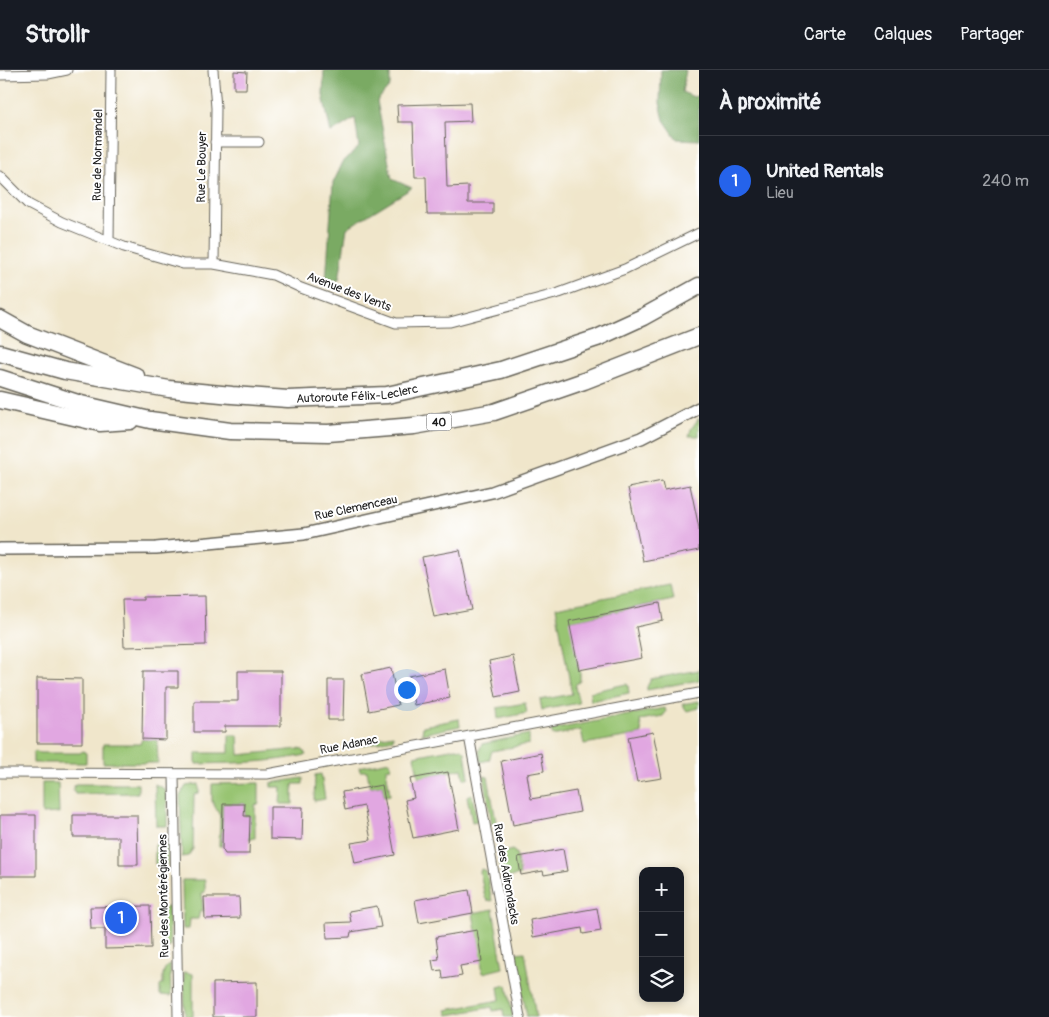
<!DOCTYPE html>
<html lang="fr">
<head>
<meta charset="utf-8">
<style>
  :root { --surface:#171b24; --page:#242831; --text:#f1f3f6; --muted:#9ea1a6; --line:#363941; --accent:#2563eb }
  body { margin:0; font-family:Pangolin,sans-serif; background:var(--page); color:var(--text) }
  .controls { position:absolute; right:15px; bottom:15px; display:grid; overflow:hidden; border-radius:10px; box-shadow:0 2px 8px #0003 }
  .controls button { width:45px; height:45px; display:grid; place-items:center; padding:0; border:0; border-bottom:1px solid var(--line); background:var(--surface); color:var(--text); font:25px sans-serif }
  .you { position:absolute; left:406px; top:619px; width:18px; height:18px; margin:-12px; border:4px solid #fff; border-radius:50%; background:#1a73e8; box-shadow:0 0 0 8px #1a73e833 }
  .badge { display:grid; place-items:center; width:32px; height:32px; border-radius:50%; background:var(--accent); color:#fff; font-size:16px; font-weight:700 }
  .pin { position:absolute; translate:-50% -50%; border:2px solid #fff; box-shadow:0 1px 5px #0006 }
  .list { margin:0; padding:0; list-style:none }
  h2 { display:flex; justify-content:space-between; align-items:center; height:65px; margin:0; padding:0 20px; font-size:21px }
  h2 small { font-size:16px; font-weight:400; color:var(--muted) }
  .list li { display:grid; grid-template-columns:32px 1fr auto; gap:15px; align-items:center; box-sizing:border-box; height:90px; padding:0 20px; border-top:1px solid var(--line) }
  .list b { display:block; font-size:19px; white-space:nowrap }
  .list p { margin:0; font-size:16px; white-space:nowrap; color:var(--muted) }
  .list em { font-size:16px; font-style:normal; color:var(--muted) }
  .icon { flex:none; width:28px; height:28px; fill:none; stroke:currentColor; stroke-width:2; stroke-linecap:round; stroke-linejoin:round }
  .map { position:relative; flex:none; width:699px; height:947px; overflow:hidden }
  header { display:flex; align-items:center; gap:30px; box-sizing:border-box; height:70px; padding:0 25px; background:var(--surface); border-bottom:1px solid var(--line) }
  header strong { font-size:24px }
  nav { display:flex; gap:28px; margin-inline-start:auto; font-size:18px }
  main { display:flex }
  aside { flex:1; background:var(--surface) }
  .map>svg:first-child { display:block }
  .green { fill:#98c472; stroke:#5a7047 }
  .forest { fill:#7aaa64; stroke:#4b6340 }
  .building { fill:#e1a7e1 }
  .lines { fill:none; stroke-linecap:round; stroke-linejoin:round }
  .minor-casing { stroke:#666359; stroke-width:11 }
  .tertiary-casing { stroke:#666359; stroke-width:14 }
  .motorway-casing { stroke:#666359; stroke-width:19 }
  .minor { stroke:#fff; stroke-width:9 }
  .tertiary { stroke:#fff; stroke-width:11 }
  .motorway { stroke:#fff; stroke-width:16 }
  .labels { text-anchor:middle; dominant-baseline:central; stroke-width:4; stroke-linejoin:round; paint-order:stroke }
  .shield { fill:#fff; stroke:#606060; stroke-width:1 }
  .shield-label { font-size:11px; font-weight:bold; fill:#1c1c1c }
  .street-label { font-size:12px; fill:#1c1c1c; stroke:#fff }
</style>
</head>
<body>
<header>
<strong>Strollr</strong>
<nav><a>Carte</a><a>Calques</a><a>Partager</a></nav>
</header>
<main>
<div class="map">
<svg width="699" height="947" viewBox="0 0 699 947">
  <rect width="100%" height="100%" fill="#fff"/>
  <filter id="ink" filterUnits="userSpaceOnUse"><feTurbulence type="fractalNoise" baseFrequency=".02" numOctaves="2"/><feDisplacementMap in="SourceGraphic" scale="10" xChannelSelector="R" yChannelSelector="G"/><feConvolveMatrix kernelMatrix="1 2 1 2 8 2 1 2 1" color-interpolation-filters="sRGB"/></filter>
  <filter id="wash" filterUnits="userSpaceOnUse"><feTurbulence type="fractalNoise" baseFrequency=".0096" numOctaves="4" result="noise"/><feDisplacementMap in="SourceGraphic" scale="20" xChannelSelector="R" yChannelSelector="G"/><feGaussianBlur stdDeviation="1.12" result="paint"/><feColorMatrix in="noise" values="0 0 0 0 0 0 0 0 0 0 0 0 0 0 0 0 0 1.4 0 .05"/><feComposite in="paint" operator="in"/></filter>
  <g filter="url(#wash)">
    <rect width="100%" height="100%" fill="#f0e6cb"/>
    <path class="green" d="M699,348V366H689L691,359Z
      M670,515L673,530L570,551L580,603V611L576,614L575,617L579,633L542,640L540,630L572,624L556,537Z
      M699,600V610L647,620V617L651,609Z
      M626,614L628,615L629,623L591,631L590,622Z
      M699,631V638L687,641L682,634Z
      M525,633L527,643L498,649L497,638Z
      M665,638L666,642L663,646L640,650L642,664L584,674L581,660L557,665H553L551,660Z
      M459,649L460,656L422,664L423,656Z
      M529,664V674L492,681L489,690L481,692L479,681L482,674Z
      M229,665H238L239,685L299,679L303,680L306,685C269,693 234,693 196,694V683H229Z
      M393,665V669L363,675L362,671Z
      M142,669H157L158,693H103V674H140Z
      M456,678L462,679L465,682L469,708L464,709L462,699L419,708L414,686Z
      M35,681L39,683H80L83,681L86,683V693H33V684Z
      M390,691L391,698L386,699L390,725L384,726L382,715L370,717L367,701H360L359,697Z
      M321,704L325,729L314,731L315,705Z
      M484,706L488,707L496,751L492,755Z
      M303,708V714H293V734H280L281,717H271V713Z
      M42,713H58L59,743L42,744Z
      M259,713V734L255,735V768L249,769L250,746H244L245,734H223L222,776H219L220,746L212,731V714Z
      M75,714H138V723L75,724L73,720Z
      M155,714L164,719L167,725V756H156Z
      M199,714V723L194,725L193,779L188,786L182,787L180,726L186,716Z
      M472,724L477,751L472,752L467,726Z
      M157,773H168L167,795L155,794V775Z
      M512,780L516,783L520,805L502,809L498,784Z
      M481,799L486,801L492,831L487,830L485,828L480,802Z
      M182,810H205V822L202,823L203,841H200L198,849H190L189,859H183Z
      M169,836L170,877H166L162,873V842L166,837Z
      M493,839L503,898L483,903L473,843Z
      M525,882L536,947H527L515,883Z
      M170,894L171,926L160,925V916L163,914C163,906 162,899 170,894Z
      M184,902L193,904V947H185Z
      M507,915L513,947H504L503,939L493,941L492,937L448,945L446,940L500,930L498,917Z"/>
    <path class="forest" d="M324,0H390V16L377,31L392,109L412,118L347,158L339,210L326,211L333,113L343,92L359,77L355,48L331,63L323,25Z
      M661,0H686L682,22L694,27L699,25V70L677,69L664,50L660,33Z"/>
    <g id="blocks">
      <path class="building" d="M234,1L247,2L246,19H234Z
        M470,33L471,51L445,52L447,117L468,116V133H493V144H427L426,107H415L413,52H398L397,35Z
        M662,411L664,420L690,415L699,458V480L643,491L628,418Z
        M460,480L472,540L434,547L422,487Z
        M205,526L206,575L124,577L122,530H143V527Z
        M660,533L663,551L636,557L642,588L579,600L569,551Z
        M513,586L520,622L496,627L489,591Z
        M391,598L398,635L369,641L362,604Z
        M445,599L450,628L414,635L409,606Z
        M143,601H178V617H166V670L142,669Z
        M238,601H281V656H225V662H194V631H238Z
        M37,608L82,609V673H37Z
        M328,610H344L343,650H328Z
        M653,662L662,708L637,712L628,667Z
        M541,683L544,701L527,704L531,729L576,721L580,742L513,755L501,691Z
        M448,702L459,759L413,768L405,730L414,728L410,709Z
        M382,715L395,785L355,793L351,773L371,770L364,736L345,740L342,722Z
        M223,734H245L244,746H250L249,784H225L222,779Z
        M270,737H303L302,770L270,769Z
        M0,745H36V806H0Z
        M73,745H137L138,795H119V767H73Z
        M563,779L567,801L544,805L543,801L521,805L518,787Z
        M469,820L473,843L419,853L415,830Z
        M204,827H239L240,848L205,849Z
        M150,836L151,878L105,879V859H91L90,837Z
        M377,836L381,857L351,862L350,867L327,868L326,853L351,852L349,841Z
        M597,838L601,861L583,864L582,858L533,867L530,850Z
        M477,860L482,892L460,896L462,906L443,909L442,900L434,901L432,890L439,889L436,867Z
        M257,912V947H213V913Z"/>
    </g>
  </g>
  <g filter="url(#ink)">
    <use href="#blocks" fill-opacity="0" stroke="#666359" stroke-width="1"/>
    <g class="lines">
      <g class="minor-casing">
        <path id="minor" d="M213,0L216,38L214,194
          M0,5L48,4L67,0
          M215,72H259
          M0,106L28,134L62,152L124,177L183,194H214L273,205L301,218L396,253L450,252L559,223L625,199L699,163
          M109,171L111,0
          M469,666L520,947
          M0,703L267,704L699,623
          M174,704L178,947"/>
      </g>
      <g class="tertiary-casing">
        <path id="tertiary" d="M0,479L156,478L304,464L492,422L641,368L699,338"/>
      </g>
      <g class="motorway-casing">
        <g id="motorway">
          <path d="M0,249L27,264L136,306"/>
          <path id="s1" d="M0,283L65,301L169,319L232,325L288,329L387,325L501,300L597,268L643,247L699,216"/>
          <path d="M0,308L81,334L150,350L230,361L328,363L414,356L494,342L584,311L699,266"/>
          <path d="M0,330L100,353L130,351"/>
        </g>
      </g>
      <use href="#minor" class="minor"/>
      <use href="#tertiary" class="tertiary"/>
      <use href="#motorway" class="motorway"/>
    </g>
  </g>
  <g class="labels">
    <rect class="shield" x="426.5" y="343.5" width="25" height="17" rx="4"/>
    <g class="shield-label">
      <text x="439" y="352">40</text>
    </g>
    <g class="street-label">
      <text transform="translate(98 85) rotate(-89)">Rue de Normandel</text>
      <text transform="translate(202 97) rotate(-89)">Rue Le Bouyer</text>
      <text transform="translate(349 222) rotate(21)">Avenue des Vents</text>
      <text stroke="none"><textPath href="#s1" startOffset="362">Autoroute Félix-Leclerc</textPath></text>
      <text transform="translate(356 438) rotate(-12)">Rue Clemenceau</text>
      <text transform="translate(349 675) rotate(-11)">Rue Adanac</text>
      <text transform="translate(506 804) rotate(80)">Rue des Adirondacks</text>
      <text transform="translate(164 826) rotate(-91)">Rue des Montérégiennes</text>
    </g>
  </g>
</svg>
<div class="controls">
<button>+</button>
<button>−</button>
<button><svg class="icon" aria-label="layers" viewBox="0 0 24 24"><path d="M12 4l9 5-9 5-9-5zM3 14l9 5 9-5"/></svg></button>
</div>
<div class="you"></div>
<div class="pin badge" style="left:121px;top:848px">1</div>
</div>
<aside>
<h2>À proximité<small></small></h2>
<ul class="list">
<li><span class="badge">1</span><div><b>United Rentals</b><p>Lieu</p></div><em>240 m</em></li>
</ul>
</aside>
</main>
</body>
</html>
